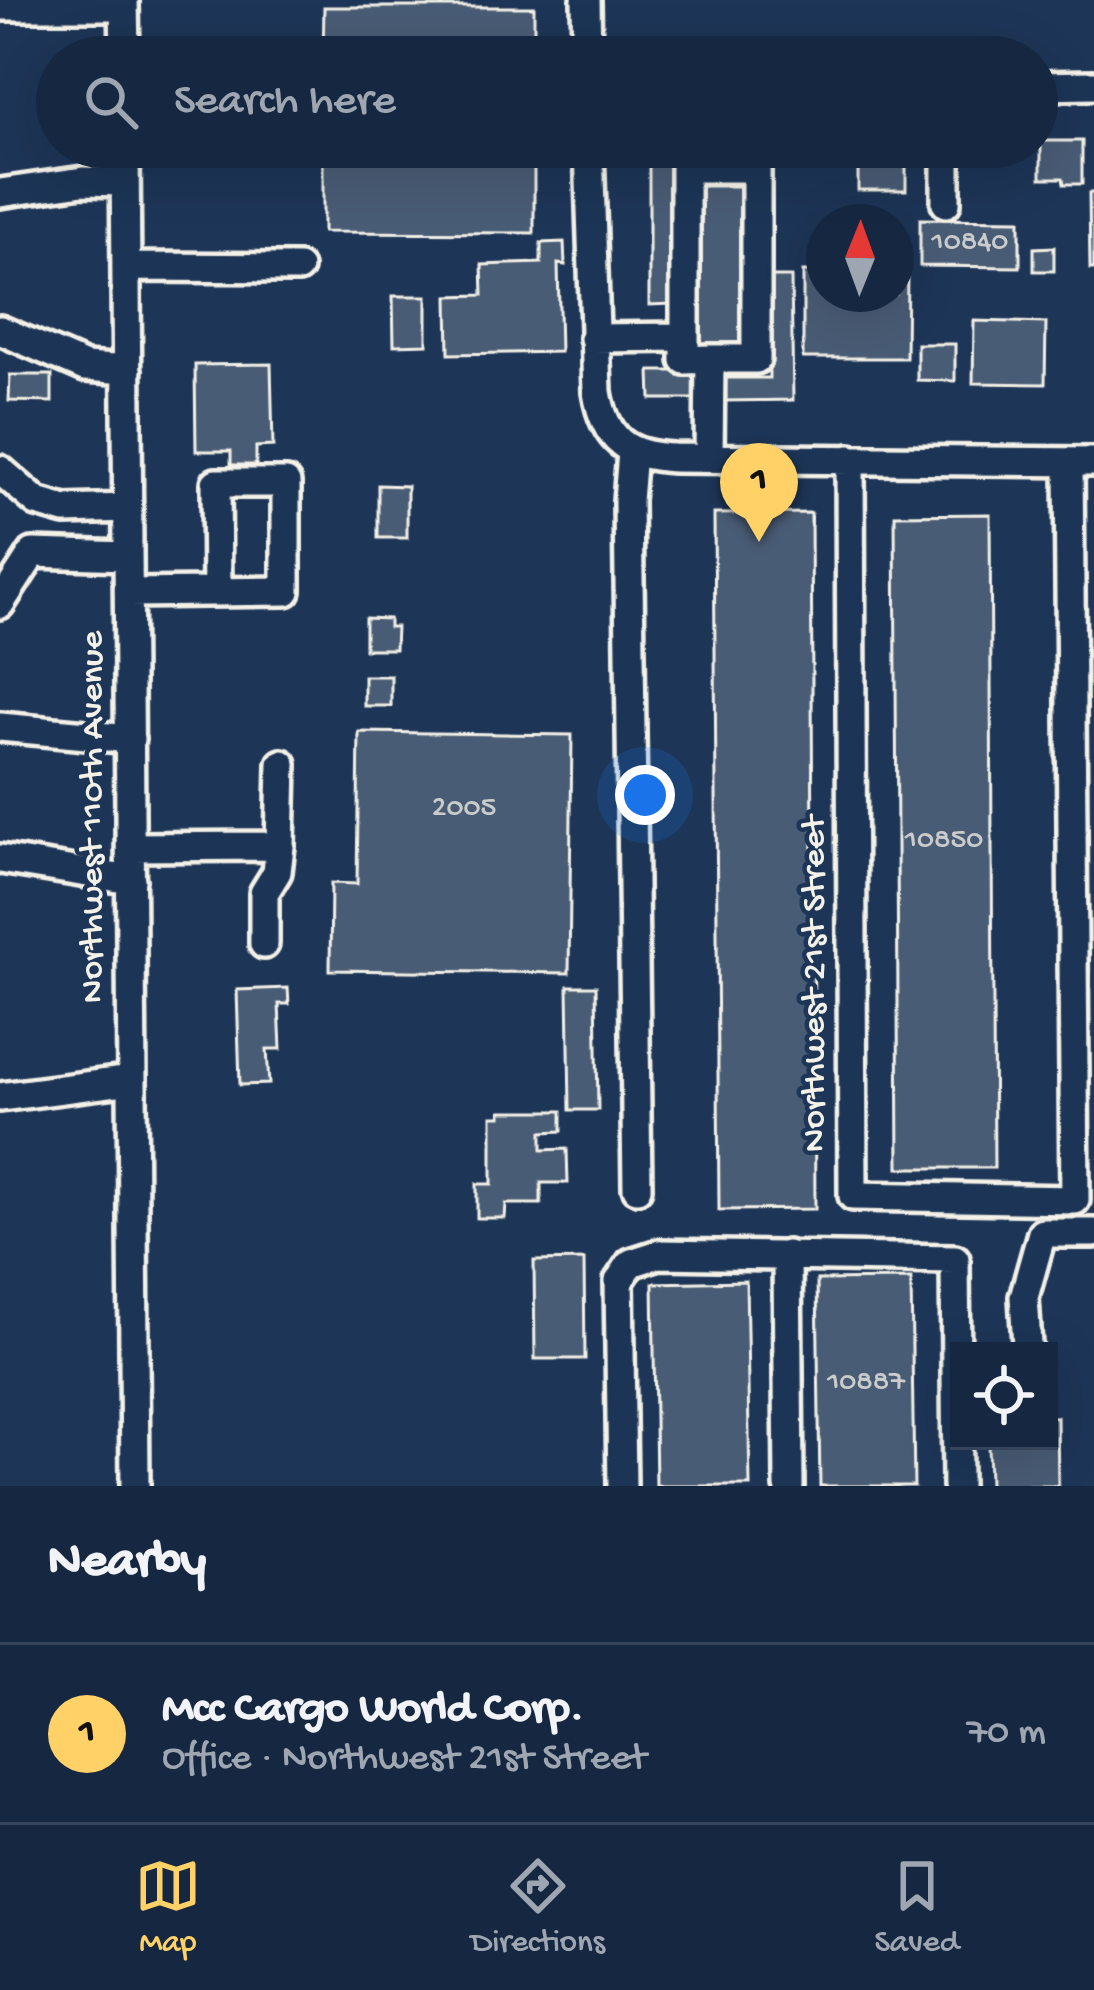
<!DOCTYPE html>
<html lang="en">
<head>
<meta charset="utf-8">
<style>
  :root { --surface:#162841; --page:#23344c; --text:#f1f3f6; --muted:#9ea6b1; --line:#35445a; --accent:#ffd166 }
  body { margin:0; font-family:"Gochi Hand",sans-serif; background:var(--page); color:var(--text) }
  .controls { position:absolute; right:36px; bottom:36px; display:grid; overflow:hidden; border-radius:0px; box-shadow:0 12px 48px #0002 }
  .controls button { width:108px; height:108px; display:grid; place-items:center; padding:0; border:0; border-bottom:3px solid var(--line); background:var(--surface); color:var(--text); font:60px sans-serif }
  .compass { position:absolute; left:806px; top:204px; width:108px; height:108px; border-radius:50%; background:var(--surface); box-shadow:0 12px 48px #0002; rotate:1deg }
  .you { position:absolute; left:645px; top:795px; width:42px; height:42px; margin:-30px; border:9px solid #fff; border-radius:50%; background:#1a73e8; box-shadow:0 0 0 18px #1a73e833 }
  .badge { display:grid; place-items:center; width:78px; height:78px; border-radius:50%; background:var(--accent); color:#111; font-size:39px; font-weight:700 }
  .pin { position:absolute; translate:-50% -99px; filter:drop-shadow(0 3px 6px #0008) }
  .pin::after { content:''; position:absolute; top:63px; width:42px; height:36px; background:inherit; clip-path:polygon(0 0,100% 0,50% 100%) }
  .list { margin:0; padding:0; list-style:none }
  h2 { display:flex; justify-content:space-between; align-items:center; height:156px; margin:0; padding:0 48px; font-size:51px }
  h2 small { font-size:39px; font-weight:400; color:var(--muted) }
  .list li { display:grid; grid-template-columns:78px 1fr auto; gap:36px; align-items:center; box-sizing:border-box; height:180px; padding:0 48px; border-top:3px solid var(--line) }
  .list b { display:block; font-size:45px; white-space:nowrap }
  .list p { margin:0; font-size:39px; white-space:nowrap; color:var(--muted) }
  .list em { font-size:39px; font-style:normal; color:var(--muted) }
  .icon { flex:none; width:66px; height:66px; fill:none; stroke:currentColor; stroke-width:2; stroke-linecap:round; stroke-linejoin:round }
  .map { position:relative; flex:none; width:1094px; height:1486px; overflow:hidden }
  .search { position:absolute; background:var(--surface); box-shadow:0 12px 48px #0002; left:36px; right:36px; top:36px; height:132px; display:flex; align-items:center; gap:30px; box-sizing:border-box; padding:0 42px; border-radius:66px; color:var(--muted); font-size:45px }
  .sheet { height:336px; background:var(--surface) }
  nav { display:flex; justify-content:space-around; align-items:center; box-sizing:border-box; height:168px; border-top:3px solid var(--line); background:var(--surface); font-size:33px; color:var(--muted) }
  nav a { display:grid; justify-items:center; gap:6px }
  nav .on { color:var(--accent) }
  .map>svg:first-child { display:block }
  .building { fill:#485b74; stroke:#f4f1e8; stroke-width:3 }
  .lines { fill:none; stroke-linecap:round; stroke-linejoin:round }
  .minor-casing { stroke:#f4f1e8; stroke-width:36 }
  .minor { stroke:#1d3557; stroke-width:27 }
  .labels { text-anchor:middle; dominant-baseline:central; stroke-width:9; stroke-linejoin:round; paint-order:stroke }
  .number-label { font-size:30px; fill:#c9cccb }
  .street-label { font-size:36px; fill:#f4f1e8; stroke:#1d3557 }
</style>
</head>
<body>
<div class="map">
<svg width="1094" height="1486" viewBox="0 0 1094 1486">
  <rect width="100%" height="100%" fill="#1d3557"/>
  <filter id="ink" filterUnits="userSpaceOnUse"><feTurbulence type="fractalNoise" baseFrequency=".00833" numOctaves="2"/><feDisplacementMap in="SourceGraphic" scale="24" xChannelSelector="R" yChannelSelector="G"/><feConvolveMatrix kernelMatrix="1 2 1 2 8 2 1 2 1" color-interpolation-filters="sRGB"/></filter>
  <g filter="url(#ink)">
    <path class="building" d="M324,7H534V57H323Z
      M1041,141H1082V184H1064L1063,178H1041Z
      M323,147H534V233L323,232Z
      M649,147H741V161H673V304L649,305Z
      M858,159H906V190H858Z
      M697,186H741L742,346H697Z
      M1089,193H1094V269H1090Z
      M920,219L1020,220V267L920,266Z
      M564,242L565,265L558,264L560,352L449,354L448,296L483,295L482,265L541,263V243Z
      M1054,247V271H1034V248Z
      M803,272H824V294H896V272H907L906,358H803Z
      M768,277H791L793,400L724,401V378H769Z
      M393,296H427V344L394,345Z
      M974,321L1046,323L1045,384L973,383Z
      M917,344H955V381L917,380Z
      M271,364L273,446L256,447V465H231V451H196L195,365Z
      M650,371H696V399H651Z
      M10,375H52V402L9,401Z
      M378,485L407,486V538H378Z
      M811,513L815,1209L719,1210L714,514Z
      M990,514L994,1168H899L895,515Z
      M365,618L389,619V627H396L395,649H365Z
      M364,676H391V706H364Z
      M359,732L572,735L569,973L330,970L331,883L357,884Z
      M568,986H596L598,1110H570Z
      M288,988L289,1004H279L281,1049H267L269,1084L240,1085L237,990Z
      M501,1111H562V1131L542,1132V1150L567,1149L568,1183H541V1204H506L505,1218H477V1184H492V1116H501Z
      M584,1260L585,1359H535L534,1261Z
      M911,1279L914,1486H820L817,1280Z
      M746,1281L750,1486H656L653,1283Z
      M1049,1417H1057L1058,1486H989L988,1441H1049Z"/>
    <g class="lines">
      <g class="minor-casing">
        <path id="minor" d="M124,0L125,57
          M586,0L587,57
          M0,6H124
          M1037,86L1094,85
          M125,147L135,1486
          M589,147L597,392C605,440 626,456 674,458L1094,462
          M946,147V203
          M0,193L83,181L125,182
          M126,267L298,268
          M0,330L85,367L127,370
          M685,337V168H756
          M594,338L685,337V360L710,359
          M632,452L628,501L637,1188
          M709,458L710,359H756V147
          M850,459L853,1196L1075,1200L1069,462
          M0,470L37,502L65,510L128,508
          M129,593L286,591V483H216L217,592
          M0,604L33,553L128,556
          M0,727L130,739
          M131,847L280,846L282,764
          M0,859L131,880
          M264,944V893L277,872L280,846
          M0,1097L132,1080
          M787,1255L789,1486
          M1027,1345L1024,1297L1042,1233H1094
          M622,1486L619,1281L631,1263L659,1254L955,1259L957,1486"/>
      </g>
      <use href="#minor" class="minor"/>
    </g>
  </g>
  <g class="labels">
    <g class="number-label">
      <text x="970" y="243">10840</text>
      <text x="464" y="809">2005</text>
      <text x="944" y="841">10850</text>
      <text x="866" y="1383">10887</text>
    </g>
    <g class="street-label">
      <text transform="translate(94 817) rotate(-90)">Northwest 110th Avenue</text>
      <text transform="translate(816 984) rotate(-90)">Northwest 21st Street</text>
    </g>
  </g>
</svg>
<div class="controls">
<button><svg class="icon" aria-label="locate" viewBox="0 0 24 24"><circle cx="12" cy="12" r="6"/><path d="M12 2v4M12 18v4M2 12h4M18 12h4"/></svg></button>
</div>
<svg class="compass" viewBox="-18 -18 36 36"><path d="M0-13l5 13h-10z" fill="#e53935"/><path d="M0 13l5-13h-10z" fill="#9ea6b1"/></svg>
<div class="you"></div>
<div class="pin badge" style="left:759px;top:542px">1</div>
<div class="search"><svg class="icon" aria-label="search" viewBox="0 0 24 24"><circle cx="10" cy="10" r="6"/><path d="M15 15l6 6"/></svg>Search here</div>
</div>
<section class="sheet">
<h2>Nearby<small></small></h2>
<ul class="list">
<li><span class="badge">1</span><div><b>Mcc Cargo World Corp.</b><p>Office · Northwest 21st Street</p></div><em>70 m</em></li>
</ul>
</section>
<nav>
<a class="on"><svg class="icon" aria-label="map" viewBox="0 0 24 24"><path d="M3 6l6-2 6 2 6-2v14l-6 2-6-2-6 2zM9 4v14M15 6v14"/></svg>Map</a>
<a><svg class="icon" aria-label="directions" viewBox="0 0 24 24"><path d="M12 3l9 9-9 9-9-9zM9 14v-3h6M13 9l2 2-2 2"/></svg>Directions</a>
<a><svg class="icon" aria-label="saved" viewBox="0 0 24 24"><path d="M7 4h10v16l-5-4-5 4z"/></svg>Saved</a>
</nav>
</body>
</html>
